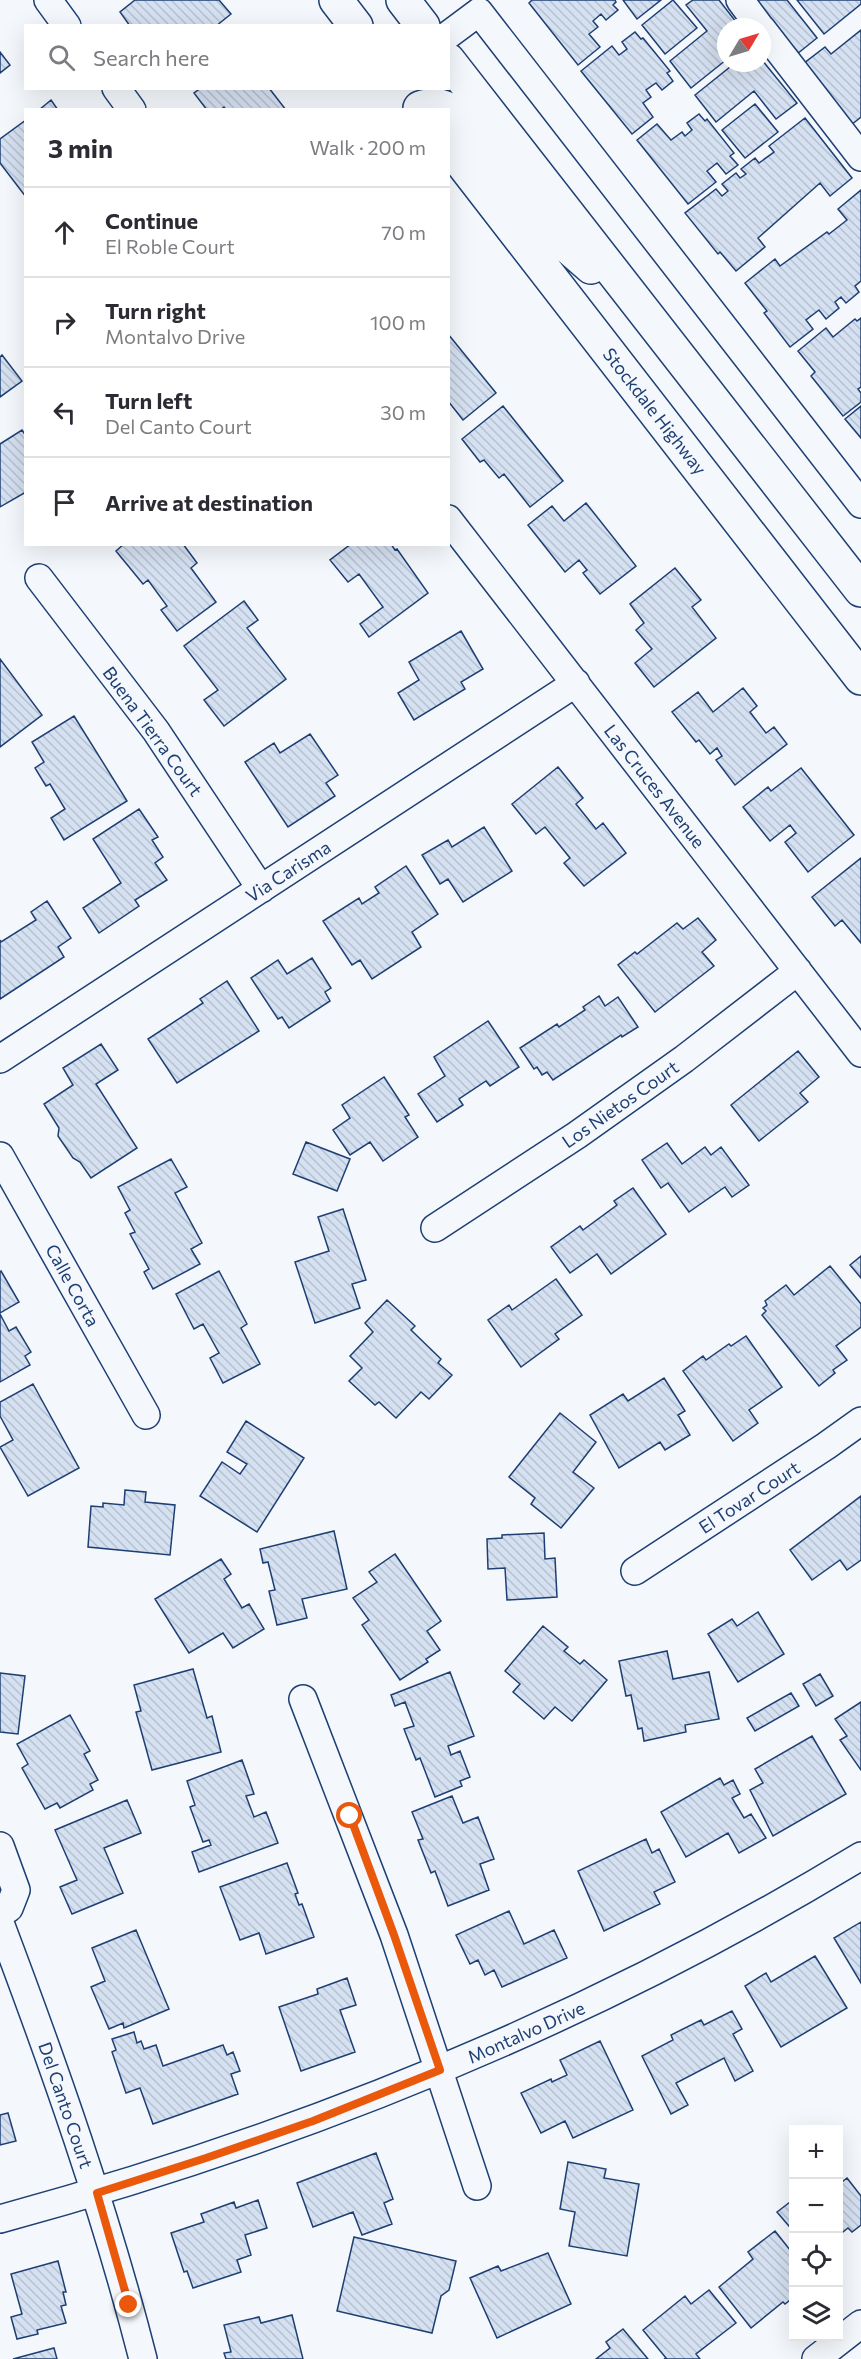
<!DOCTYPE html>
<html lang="en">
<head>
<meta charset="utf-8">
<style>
  :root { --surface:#fff; --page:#f2f2f3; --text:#2b2b33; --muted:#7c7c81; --line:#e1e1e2 }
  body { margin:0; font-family:Commissioner,sans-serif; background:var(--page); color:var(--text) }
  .controls { position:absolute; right:18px; bottom:18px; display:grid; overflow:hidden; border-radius:0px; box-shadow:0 6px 24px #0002 }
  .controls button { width:54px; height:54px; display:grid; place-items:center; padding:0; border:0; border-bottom:2px solid var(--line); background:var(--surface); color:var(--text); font:30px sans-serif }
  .compass { position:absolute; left:717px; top:18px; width:54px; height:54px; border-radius:50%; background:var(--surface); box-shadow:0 6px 24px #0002; rotate:52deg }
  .stop { position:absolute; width:18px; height:18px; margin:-14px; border:4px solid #ea580c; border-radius:50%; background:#fff }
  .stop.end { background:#ea580c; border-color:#fff; box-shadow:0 2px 6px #0008 }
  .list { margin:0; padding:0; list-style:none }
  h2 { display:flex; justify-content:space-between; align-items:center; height:78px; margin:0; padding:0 24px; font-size:26px }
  h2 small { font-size:20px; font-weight:400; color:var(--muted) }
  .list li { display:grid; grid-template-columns:39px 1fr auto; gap:18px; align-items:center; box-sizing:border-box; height:90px; padding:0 24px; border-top:2px solid var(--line) }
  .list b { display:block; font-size:22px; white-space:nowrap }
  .list p { margin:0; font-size:20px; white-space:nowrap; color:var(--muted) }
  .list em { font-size:20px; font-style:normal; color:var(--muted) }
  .icon { flex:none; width:33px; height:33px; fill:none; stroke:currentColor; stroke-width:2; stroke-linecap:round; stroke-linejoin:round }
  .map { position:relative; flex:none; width:861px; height:2359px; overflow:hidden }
  .search { position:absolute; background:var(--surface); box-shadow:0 6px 24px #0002; left:24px; top:24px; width:426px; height:66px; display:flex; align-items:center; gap:15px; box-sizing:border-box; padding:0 21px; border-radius:0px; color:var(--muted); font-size:22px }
  .panel { position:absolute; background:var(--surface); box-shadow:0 6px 24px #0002; left:24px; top:108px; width:426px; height:438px; border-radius:0px }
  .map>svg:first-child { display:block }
  .building { fill:url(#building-back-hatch); stroke:#1d3f73; stroke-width:1.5 }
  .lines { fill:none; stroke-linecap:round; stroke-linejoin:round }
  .minor-casing { stroke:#1d3f73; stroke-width:30 }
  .major-casing { stroke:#1d3f73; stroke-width:36 }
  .minor { stroke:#f4f7fb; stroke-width:27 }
  .major { stroke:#f4f7fb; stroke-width:33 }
  .route { stroke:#ea580c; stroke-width:8 }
  .labels { text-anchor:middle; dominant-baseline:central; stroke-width:4.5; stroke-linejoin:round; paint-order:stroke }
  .street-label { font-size:18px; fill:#1d3f73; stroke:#f4f7fb }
</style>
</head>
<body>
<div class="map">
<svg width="861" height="2359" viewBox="0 0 861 2359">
  <defs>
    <pattern id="building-back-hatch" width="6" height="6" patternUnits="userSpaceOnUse" patternTransform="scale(1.5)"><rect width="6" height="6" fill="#d5e0f0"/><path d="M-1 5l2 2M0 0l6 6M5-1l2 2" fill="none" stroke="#b6c1d1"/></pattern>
  </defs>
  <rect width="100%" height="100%" fill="#f4f7fb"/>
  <path class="building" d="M135,0H219L231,14L216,26H130L120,12Z
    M532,0H615L616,2L613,5L618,10L606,20L601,14L593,21L598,27L589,34L600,47L578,65L529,3Z
    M623,0H661L637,19Z
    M673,0L697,28L665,54L642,25Z
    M693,0H719L740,27H726V60L691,88L670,61L707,31L686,5Z
    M754,0H787L817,38L797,54Z
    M797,0H861V4L824,34Z
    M861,30V117L851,125L803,64L825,47L831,54Z
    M635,32L641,39L643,38L670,71L667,73L673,81L662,90L656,83L646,90L651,97L643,103L653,117L632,134L581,71L612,46L619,55L627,49L622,42Z
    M0,52L10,65L0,73Z
    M762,60L797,103L776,119L754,91L716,122L695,95L735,63H738L743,69L750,63H762Z
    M201,88H269L286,110H226L224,107L220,110H207L194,93Z
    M51,100L58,110H39Z
    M755,104L778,132L745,158L722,130Z
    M699,114L705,121L707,119L734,153L730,156L738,165L726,174L717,163L707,171L716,182L688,204L637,140L657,124L671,140L682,132L685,136L692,130L687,123Z
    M805,118L852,178L830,196L820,183L758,238L765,247L736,271L720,252L718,254L685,213L716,189L722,196L728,191L722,184L736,173L740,178L746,174L741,169L755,158L759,163L774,152L769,146Z
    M26,120V197L0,163V139Z
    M861,190V281L855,286L859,292L846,303L841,297L835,302L839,308L826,319L819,310L806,320L813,329L790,347L764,313L767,311L745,283L775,259L780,266L827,232L829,234L847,220L838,209Z
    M861,318V387L858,389L861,393V402L843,416L811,376L815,372L798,351L826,328L833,337L855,319L857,321Z
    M448,334L496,393L463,420L448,401Z
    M2,355L22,381L0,397V357Z
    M503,406L563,481L530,507L504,474L499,478L484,460L480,462L462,439Z
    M861,406V438L845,419Z
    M22,430L26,436V492L0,507V444Z
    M586,503L636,566L600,594L583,573L587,570L579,560L565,572L528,525L552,506L564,521Z
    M124,544H183L197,563L191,568L216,602L177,631L161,610L167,606L148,580L143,584L116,551Z
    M351,544H391L395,550L397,549L428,593L369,637L360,624L383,607L359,574L348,582L330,560Z
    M675,568L701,600L692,607L716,638L654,687L635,663L652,649L636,630L644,623L630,604Z
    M244,601L258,620L247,628L286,679L224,726L204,700L218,690L184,646Z
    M461,631L483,669L461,682L465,689L414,720L398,693L419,680L409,662Z
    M0,659L42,715L0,747Z
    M743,688L757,706L750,712L766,733L774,727L787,744L735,785L716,760L722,756L717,748L710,754L699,740L696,742L672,712L698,692L713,712Z
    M74,716L127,801L64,840L51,818L65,809L50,784L46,786L35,768L44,762L32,742Z
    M310,734L338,775L326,783L335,796L288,827L245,762L274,743L280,753Z
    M558,767L583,798L576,804L596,829L603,823L626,853L584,886L564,863L570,858L545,827L536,834L512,804Z
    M801,768L854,835L808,872L785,842L796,833L790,825L770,841L743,807L768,787L771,791Z
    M139,809L158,837L152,840L163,857L155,863L167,880L135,900L139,906L99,933L83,908L121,883L93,839Z
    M484,827L512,871L463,902L448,879L440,884L422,855L448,840L452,847Z
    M861,858V943L842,920L835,926L812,897Z
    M406,866L438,914L412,932L421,947L372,979L360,960L352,965L323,921L359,898L362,904L379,893L375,887Z
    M47,901L71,938L58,947L64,957L0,999V940L1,942L36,920L31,912Z
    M698,918L716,940L702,952L714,966L655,1012L618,965L635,952L637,954L677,923L683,929Z
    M312,958L331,988L325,992L330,1001L289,1028L282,1017L278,1019L251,978L278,960L287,974Z
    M227,981L259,1031L177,1083L148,1039L203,1003L200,999Z
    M599,996L605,1006L618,997L638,1027L622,1037L621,1035L553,1080L547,1072L542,1075L537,1067L534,1069L520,1048L557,1024L559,1027L585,1010L583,1007Z
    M488,1021L519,1067L490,1086L486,1081L459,1099L463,1105L437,1122L418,1094L445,1076L434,1057Z
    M101,1044L118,1070L96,1084L137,1148L91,1178L80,1162L73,1158L58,1136L59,1128L44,1104L73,1085L63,1068Z
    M798,1051L819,1077L800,1093L808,1102L759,1141L731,1105Z
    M384,1077L409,1115L405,1117L418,1137L383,1161L370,1142L350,1155L333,1130L350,1118L342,1105Z
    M306,1142L350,1159L337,1191L293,1174Z
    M667,1143L682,1164L705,1147L711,1155L721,1147L749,1185L732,1197L725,1187L689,1212L668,1183L661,1188L642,1160Z
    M171,1159L187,1187L175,1193L202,1243L191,1249L200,1264L153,1289L144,1272L149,1269L130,1234L135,1232L125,1213L130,1210L118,1187Z
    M633,1188L666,1234L611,1274L597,1254L570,1273L551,1247L580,1226L583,1230L617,1205L614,1201Z
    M343,1209L366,1280L352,1284L360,1308L315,1323L295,1262L329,1251L318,1217Z
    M861,1256V1278L850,1265Z
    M830,1266L861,1304V1327L836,1346L847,1360L833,1370L835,1373L819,1386L762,1315L766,1311L763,1308L767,1305L765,1301L786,1285L794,1295Z
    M1,1271L19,1302L0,1313V1272Z
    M219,1271L247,1324L241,1328L260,1364L223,1383L210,1358L219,1353L203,1324L194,1329L176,1294Z
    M556,1279L582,1315L555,1334L559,1339L521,1367L488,1320L509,1305L512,1310Z
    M387,1300L415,1326L411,1330L441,1359L438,1363L452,1375L429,1399L421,1392L396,1418L379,1402L375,1405L349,1381L362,1368L350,1356L373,1332L365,1323Z
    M0,1314L9,1331L16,1327L31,1352L25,1356L30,1365L0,1382Z
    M746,1336L782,1387L749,1410L758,1423L733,1441L683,1371L703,1356L706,1360L729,1344L731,1346Z
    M664,1378L685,1411L678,1415L690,1435L665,1450L660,1442L619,1468L590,1415L623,1394L628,1401Z
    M33,1384L79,1468L28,1496L0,1447L13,1440L0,1416V1402Z
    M560,1413L596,1442L573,1472L594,1488L561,1528L531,1504L535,1498L509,1477Z
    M246,1421L304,1458L257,1532L200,1496L222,1462L240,1474L247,1464L227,1452Z
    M125,1490L146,1492L145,1502L175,1505L170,1555L88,1547L91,1506L103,1507V1503L124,1505Z
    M861,1496V1560L847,1570L840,1560L812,1580L790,1550Z
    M334,1531L347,1589L302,1599L307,1618L277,1625L269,1591L275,1590L268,1562L263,1563L260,1549Z
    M544,1533L545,1559L555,1558L557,1597L507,1600L505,1568L488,1569L487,1539L502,1538V1535Z
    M395,1554L441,1621L427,1631L440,1650L426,1659L428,1662L400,1680L362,1625L369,1620L353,1598L377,1582L369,1572Z
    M221,1559L231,1574L224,1579L242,1608L249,1604L264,1629L233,1648L223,1633L189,1653L155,1599Z
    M758,1612L784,1654L738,1682L708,1634L732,1619L737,1626Z
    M543,1626L568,1647L564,1651L580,1664L584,1660L607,1680L572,1721L555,1707L544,1719L513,1692L520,1684L505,1671Z
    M667,1651L673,1679L709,1672L719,1719L685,1725L686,1732L644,1741L642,1728L638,1729L631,1695L626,1696L619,1661Z
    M193,1669L207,1718L212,1716L221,1752L152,1770L136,1712L141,1711L134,1685Z
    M450,1672L474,1736L448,1746L451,1755L460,1751L470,1777L460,1781L462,1786L435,1797L420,1758L416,1760L404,1729L414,1726L405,1702L395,1706L391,1695Z
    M0,1673L25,1676L18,1734L0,1732Z
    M820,1674L833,1696L816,1706L803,1684Z
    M791,1693L799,1706L755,1731L747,1718Z
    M861,1702V1770L840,1740L847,1736L835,1719Z
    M70,1715L90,1751L84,1754L98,1780L90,1784L93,1790L60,1808L57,1803L45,1809L22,1768L28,1764L17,1744Z
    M812,1736L846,1794L773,1836L750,1790L763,1783L755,1769Z
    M242,1760L254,1794L246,1796L254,1817L266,1812L278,1843L199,1872L192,1852L211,1845L209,1840L203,1842L190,1807L195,1805L187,1781Z
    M720,1778L724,1785L733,1780L740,1794L732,1798L744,1818L751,1814L766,1838L739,1853L728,1833L686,1857L661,1812Z
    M452,1796L463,1823L478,1817L494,1859L480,1864L489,1890L448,1906L435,1871L431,1873L418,1840L423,1839L412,1812Z
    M127,1800L141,1833L104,1848L123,1893L72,1914L60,1887L77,1880L55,1830Z
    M646,1839L652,1853L659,1849L675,1882L654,1892L660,1904L604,1931L578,1871Z
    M287,1863L298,1893L295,1894L299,1905L302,1904L314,1937L266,1954L259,1933L240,1940L220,1887Z
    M509,1911L524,1944L554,1930L567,1958L502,1987L494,1970L485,1975L478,1960L470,1964L456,1935Z
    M861,1922V1983L834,1938Z
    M136,1930L169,2009L124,2028L123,2023L109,2029L91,1987L105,1981L92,1948Z
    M815,1956L847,2008L781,2047L745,1986L766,1973L771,1982Z
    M347,1978L356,2005L340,2010L355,2052L301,2071L279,2007L318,1994L317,1989Z
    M732,2011L742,2029L733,2034L753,2071L735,2081L724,2058L676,2083L688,2105L671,2114L642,2056L673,2040L671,2035L701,2020L704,2025Z
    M134,2032L137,2043L141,2041L144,2049L156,2045L163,2066L223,2045L227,2055L233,2052L240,2071L231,2074L238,2094L153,2124L140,2088L126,2093L112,2052L116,2050L112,2039Z
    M600,2041L633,2110L573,2138L565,2121L541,2133L521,2093L551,2079L552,2082L567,2075L560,2060Z
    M8,2113L16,2141L0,2145V2115Z
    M376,2153L393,2199L384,2203L392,2224L362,2235L353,2212L313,2227L297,2183Z
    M568,2162L606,2169L604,2178L639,2184L627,2256L569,2246L575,2212L560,2209Z
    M847,2178L861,2196V2225L852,2232L848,2228L838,2236V2185Z
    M794,2199V2232L777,2212Z
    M258,2200L267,2228L245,2235L251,2255L237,2260L241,2272L193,2288L187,2271L184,2272L171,2233L204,2222L201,2214L234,2202L236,2208Z
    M775,2231L794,2255V2297L785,2304L783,2302L751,2328L719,2287L753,2259L748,2252Z
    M354,2237L456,2261L449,2290L441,2296L432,2333L337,2311Z
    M548,2253L571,2304L497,2338L470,2278L498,2266L501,2271Z
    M58,2261L66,2292H63L66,2305L61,2306L66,2323L37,2330L38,2334L17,2339L11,2317L22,2314L11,2274Z
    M709,2290L736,2323L696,2354L700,2359H664L666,2358L643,2330L685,2296L691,2304Z
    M292,2315L303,2359H226L224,2353L231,2352L224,2325L259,2317L261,2323Z
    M623,2329L648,2359H596L610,2348L606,2342Z
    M54,2348L57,2359H13Z"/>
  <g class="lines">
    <g class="minor-casing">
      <path id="minor" d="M48,0L67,26
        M740,0L760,27
        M762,29L861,157
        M448,35L479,12L861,504
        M116,88L132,110
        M448,519L861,1053
        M39,578L156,731L261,889
        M0,1059L576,683
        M0,1156L146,1415
        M435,1228L577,1135L684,1059L798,971
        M635,1571L826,1446L861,1421
        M303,1699L394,1935L477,2186
        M0,1846L16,1890L9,1908L0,1914
        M0,1923C54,2066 105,2210 143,2359
        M0,2219C302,2137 593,2019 861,1856
        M816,2359L861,2324"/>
    </g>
    <g class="major-casing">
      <path id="major" d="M336,0L356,26
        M403,0L423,26
        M448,60L861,590
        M420,108C434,103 441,105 454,112L552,233L591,267
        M448,145L861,678"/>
    </g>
    <use href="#minor" class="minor"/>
    <use href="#major" class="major"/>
  </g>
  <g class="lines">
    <path class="route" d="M129,2305L97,2193L206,2158L313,2121L440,2070L394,1935L350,1816"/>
  </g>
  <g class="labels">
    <g class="street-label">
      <text transform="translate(655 411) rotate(52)">Stockdale Highway</text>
      <text transform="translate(153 731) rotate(54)">Buena Tierra Court</text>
      <text transform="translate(655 786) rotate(52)">Las Cruces Avenue</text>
      <text transform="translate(288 871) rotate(-33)">Via Carisma</text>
      <text transform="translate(620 1104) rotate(-35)">Los Nietos Court</text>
      <text transform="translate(73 1285) rotate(61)">Calle Corta</text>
      <text transform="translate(749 1497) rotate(-33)">El Tovar Court</text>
      <text transform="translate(526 2032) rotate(-24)">Montalvo Drive</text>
      <text transform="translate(66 2105) rotate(71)">Del Canto Court</text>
    </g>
  </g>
</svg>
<div class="controls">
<button>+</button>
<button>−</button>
<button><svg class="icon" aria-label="locate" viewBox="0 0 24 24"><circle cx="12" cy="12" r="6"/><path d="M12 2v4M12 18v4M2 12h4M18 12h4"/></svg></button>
<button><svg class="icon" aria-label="layers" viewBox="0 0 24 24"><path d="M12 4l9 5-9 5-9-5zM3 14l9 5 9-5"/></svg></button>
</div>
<svg class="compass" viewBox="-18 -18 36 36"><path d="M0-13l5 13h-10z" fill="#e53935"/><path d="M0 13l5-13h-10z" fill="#7c7c81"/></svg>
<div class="stop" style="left:350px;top:1816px"></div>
<div class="stop end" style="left:129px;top:2305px"></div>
<div class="search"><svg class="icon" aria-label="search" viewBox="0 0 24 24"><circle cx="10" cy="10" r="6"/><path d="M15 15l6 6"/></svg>Search here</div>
<section class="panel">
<h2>3 min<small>Walk · 200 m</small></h2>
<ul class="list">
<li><svg class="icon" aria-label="ahead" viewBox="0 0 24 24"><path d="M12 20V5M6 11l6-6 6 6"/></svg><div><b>Continue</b><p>El Roble Court</p></div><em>70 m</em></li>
<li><svg class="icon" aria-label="right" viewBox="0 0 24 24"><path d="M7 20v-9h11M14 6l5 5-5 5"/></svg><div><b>Turn right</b><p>Montalvo Drive</p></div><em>100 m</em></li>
<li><svg class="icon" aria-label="left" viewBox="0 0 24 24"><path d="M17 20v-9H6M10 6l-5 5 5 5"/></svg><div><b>Turn left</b><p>Del Canto Court</p></div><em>30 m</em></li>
<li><svg class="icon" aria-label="arrive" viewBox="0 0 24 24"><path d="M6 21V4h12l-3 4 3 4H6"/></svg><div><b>Arrive at destination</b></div></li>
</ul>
</section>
</div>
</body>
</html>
